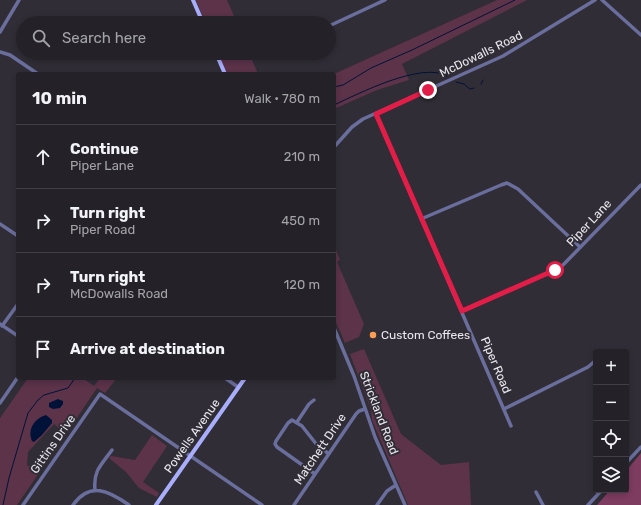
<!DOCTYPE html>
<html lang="en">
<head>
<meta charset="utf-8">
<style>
  :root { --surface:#242228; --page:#302f34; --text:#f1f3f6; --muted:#a3a4a8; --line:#413f45 }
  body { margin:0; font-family:Rubik,sans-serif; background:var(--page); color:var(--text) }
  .controls { position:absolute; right:12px; bottom:12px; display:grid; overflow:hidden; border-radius:4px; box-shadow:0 2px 6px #0003 }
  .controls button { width:36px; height:36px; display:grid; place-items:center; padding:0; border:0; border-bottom:1px solid var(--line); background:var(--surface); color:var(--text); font:20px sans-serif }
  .stop { position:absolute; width:12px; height:12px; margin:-9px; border:3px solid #e11d48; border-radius:50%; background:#fff }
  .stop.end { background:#e11d48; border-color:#fff; box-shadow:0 1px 4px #0008 }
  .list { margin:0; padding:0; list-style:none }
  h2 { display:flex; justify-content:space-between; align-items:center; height:52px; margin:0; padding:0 16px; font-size:17px }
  h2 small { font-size:13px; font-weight:400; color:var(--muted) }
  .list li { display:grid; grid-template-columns:26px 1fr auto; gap:12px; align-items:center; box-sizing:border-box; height:64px; padding:0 16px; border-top:1px solid var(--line) }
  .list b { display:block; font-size:15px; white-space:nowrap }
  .list p { margin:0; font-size:13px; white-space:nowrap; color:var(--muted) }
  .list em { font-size:13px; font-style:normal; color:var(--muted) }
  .icon { flex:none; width:22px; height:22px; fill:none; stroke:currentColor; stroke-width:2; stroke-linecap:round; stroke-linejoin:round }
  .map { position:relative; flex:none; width:641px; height:505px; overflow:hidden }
  .search { position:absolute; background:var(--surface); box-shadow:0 2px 6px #0003; left:16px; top:16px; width:320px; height:44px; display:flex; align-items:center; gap:10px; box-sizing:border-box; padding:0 14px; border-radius:22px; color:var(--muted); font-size:15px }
  .panel { position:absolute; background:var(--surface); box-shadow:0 2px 6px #0003; left:16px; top:72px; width:320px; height:308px; border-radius:4px }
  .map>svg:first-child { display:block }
  .green { fill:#5c3349 }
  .forest { fill:#7e3c60 }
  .water { fill:#001238 }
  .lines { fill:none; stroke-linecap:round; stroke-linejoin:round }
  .stream { stroke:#001238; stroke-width:1 }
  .minor { stroke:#6a6e9d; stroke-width:3.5 }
  .major { stroke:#a8aefc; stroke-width:4 }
  .route { stroke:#e11d48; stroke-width:5 }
  .poi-dot { fill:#fc9d54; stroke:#302d36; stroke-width:1.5 }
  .labels { text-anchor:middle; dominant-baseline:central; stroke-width:4; stroke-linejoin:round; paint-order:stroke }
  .street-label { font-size:12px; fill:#ebe9ef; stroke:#302d36 }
  .poi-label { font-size:12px; fill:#ebe9ef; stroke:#302d36; text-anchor:start }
</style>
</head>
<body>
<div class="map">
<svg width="641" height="505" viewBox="0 0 641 505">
  <rect width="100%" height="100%" fill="#302d36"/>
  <path class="green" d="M196,0H227L237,23H205Z
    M497,0H527L402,64L409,80L377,90L334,109V74Z
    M218,53H249L258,74H227Z
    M334,245L340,260L337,262L364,324L359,337L345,343L334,318Z
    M364,349L401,434L441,465L469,462L471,505H408L372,420L371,410L350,354Z
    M28,378H83L94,386L100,378H117L105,393L97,388L66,434L54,424L28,452L27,465L39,473L17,505H0V418Z
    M152,435L167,446L143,482L159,493L157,497L139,488L126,472L109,458L111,456L135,460Z"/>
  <path class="forest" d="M641,453V505H597L610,490H626V471Z"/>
  <path class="water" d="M58,399L63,401V404L60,408L53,409L49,407V403Z
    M46,415L52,420V423L42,435L34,442L32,441C27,429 35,418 46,415Z"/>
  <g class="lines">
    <path class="stream" d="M456,82L464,84L470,89L474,88
      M481,84L483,80
      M334,87L343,85L371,68L412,50L515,0
      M334,105C358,94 422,61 447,76
      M3,505L9,478L28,413L38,400L44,395L68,388L75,378"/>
    <path class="minor" d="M602,0L641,35
      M329,26L385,0
      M0,32L19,0
      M0,52L10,55L38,74
      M376,114L511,426
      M334,147L352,127L363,119L503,56L595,0
      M421,219L501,185L507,183L518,189L580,247
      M0,224L18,236
      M462,311L551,272L563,265L641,185
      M0,324L18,336
      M2,326L18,304
      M334,328L354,376L375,437L405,505
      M225,378L238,387
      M0,403L18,377
      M504,409L588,367L596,360
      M297,422L309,404L314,400
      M626,463L641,447
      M315,474L277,447L275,444L276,441L288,423L292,420L302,426L317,445L329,454
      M95,490C93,471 101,465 112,450
      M536,492L543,505
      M23,505L100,394L262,505
      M73,505C90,481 109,491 129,505
      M294,505L356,414L359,411L365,409
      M377,505L387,491L396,485
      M588,505L602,490"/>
    <path class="major" d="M193,0L203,23
      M216,53L225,74
      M156,505L245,378"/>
  </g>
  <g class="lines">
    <path class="route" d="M428,90L376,114L462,311L555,270"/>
  </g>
  <circle class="poi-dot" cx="373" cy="335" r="4"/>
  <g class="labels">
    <g class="street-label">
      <text transform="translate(481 54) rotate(-26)">McDowalls Road</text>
      <text transform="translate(589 223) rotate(-47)">Piper Lane</text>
      <text transform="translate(496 365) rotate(67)">Piper Road</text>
      <text transform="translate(379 413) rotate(69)">Strickland Road</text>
      <text transform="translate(192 436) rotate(-55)">Powells Avenue</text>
      <text transform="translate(53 444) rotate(-55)">Gittins Drive</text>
      <text transform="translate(320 449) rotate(-56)">Matchett Drive</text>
    </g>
    <g class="poi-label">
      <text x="381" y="335">Custom Coffees</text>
    </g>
  </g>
</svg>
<div class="controls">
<button>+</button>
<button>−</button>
<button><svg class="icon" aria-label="locate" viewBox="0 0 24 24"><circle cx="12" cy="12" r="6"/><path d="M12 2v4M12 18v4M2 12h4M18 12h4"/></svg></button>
<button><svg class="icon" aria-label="layers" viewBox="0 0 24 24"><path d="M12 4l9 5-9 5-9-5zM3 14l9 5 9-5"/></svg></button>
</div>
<div class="stop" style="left:555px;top:270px"></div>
<div class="stop end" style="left:428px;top:90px"></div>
<div class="search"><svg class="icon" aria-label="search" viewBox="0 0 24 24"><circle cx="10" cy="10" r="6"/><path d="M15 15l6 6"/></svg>Search here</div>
<section class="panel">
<h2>10 min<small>Walk · 780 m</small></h2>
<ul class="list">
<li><svg class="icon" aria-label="ahead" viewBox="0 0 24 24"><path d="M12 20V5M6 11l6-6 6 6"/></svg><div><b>Continue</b><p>Piper Lane</p></div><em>210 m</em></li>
<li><svg class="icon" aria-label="right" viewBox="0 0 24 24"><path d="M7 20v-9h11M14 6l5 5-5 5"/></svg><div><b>Turn right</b><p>Piper Road</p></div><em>450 m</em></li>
<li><svg class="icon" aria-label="right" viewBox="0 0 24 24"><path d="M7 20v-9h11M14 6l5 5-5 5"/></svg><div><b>Turn right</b><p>McDowalls Road</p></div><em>120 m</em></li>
<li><svg class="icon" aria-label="arrive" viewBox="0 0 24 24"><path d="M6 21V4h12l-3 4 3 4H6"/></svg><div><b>Arrive at destination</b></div></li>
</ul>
</section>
</div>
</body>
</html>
